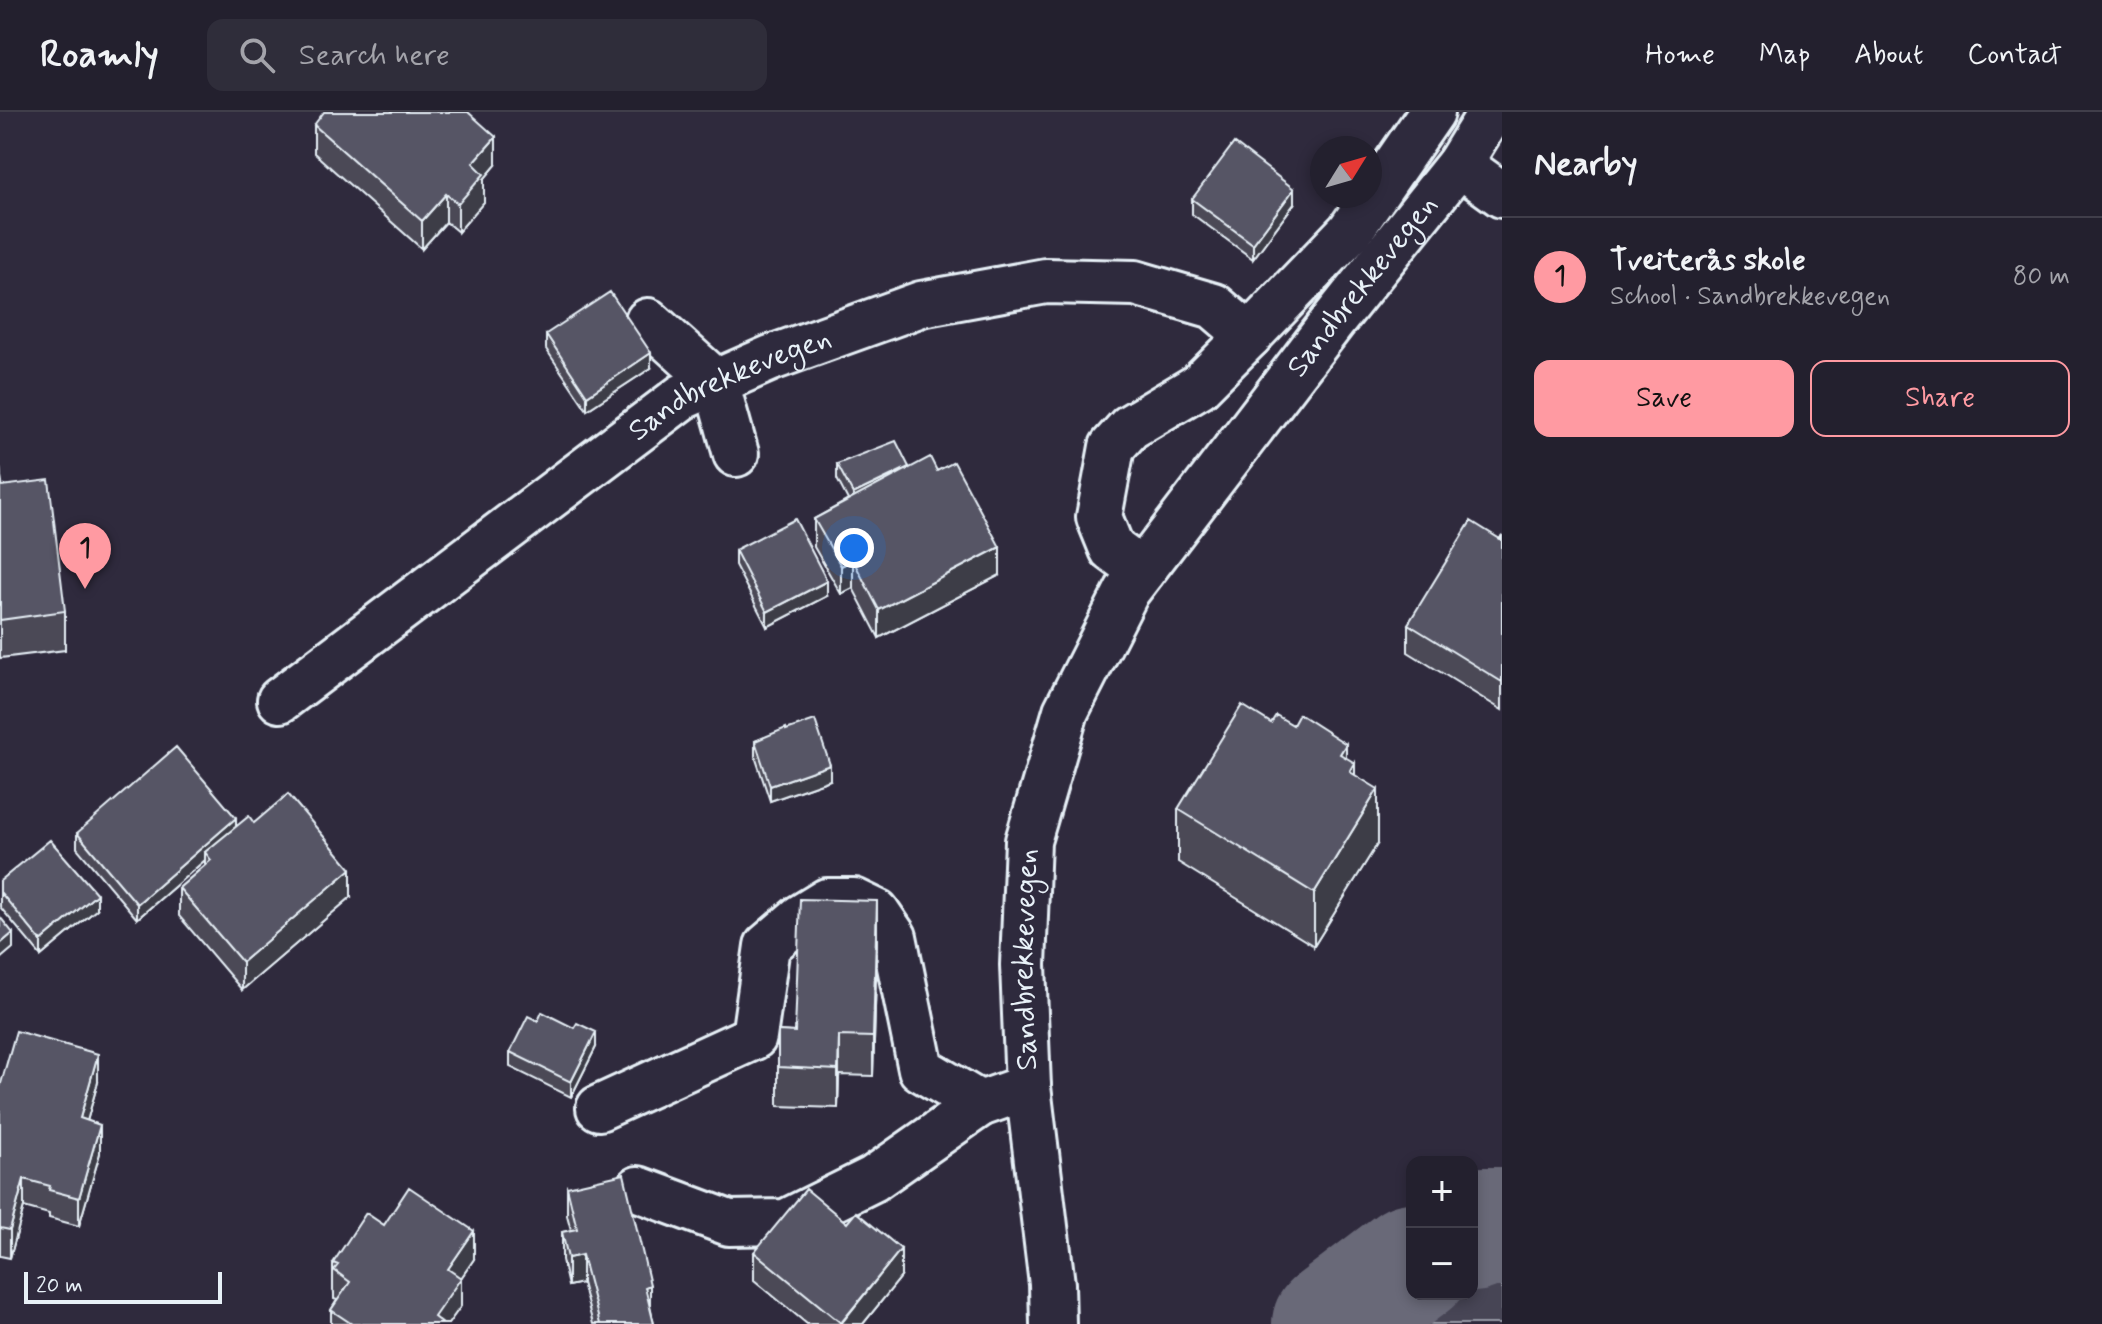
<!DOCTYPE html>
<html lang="en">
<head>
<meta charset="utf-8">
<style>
  :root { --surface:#23202e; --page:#2f2d3a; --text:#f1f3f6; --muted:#a3a3aa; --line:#403e4a; --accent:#ff9aa2 }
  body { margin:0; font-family:Mynerve,sans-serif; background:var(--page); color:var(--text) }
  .controls { position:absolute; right:24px; bottom:24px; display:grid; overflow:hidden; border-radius:16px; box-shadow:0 4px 12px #0003 }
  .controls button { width:72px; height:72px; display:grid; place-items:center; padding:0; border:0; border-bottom:2px solid var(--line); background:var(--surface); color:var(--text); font:40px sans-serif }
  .compass { position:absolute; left:1310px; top:24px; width:72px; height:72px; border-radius:50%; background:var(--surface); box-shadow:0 4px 12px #0003; rotate:53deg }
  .scale { position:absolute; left:24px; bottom:20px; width:198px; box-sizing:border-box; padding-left:8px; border:4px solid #e8f1f8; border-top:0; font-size:22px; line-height:28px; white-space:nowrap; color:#e8f1f8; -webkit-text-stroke:6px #2f2a3d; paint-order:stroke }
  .you { position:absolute; left:854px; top:436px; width:28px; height:28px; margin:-20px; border:6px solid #fff; border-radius:50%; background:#1a73e8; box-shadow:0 0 0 12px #1a73e833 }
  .badge { display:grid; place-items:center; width:52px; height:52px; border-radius:50%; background:var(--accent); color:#111; font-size:26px; font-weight:700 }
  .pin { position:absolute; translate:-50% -66px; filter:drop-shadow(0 2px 4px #0008) }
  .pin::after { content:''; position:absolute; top:42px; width:28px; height:24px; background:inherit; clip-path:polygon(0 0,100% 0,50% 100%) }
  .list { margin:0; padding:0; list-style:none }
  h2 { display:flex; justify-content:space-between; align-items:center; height:104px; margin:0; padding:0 32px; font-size:34px }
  h2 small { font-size:26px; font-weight:400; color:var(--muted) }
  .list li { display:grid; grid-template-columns:52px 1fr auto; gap:24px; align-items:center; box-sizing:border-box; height:120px; padding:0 32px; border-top:2px solid var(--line) }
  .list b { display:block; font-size:30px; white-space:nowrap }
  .list p { margin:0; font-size:26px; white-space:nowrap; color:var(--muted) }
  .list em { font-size:26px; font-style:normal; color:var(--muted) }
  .actions { display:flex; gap:16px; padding:24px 32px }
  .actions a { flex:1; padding:18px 0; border:2px solid var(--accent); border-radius:16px; text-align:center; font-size:28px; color:var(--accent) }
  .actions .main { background:var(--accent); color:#111 }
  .icon { flex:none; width:44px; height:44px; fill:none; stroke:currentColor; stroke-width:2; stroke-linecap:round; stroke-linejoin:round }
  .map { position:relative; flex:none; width:1502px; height:1212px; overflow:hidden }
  header { display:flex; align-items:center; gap:48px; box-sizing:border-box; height:112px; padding:0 40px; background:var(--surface); border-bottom:2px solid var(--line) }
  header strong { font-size:38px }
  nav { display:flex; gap:44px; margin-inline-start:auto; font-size:28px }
  .search { width:560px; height:72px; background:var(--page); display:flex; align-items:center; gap:20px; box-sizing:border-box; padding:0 28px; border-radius:16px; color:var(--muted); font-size:30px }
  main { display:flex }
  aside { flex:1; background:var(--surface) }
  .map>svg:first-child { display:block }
  .green { fill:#464455; stroke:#979aa6; stroke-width:2 }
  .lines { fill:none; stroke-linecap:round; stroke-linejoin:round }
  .river { stroke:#696978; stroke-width:120 }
  .minor-casing { stroke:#e8f1f8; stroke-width:50 }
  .minor { stroke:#2f2a3d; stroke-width:44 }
  .wall { fill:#4b4957; stroke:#e8f1f8; stroke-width:2 }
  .shaded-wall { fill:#3d3c47; stroke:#e8f1f8; stroke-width:2 }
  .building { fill:#575565; stroke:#e8f1f8; stroke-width:2 }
  .labels { text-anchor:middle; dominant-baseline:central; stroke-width:8; stroke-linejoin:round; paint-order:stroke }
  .street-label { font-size:30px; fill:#e8f1f8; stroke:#2f2a3d }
</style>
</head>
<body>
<header>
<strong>Roamly</strong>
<div class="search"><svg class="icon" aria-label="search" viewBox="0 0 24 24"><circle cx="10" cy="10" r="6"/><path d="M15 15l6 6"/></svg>Search here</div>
<nav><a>Home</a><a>Map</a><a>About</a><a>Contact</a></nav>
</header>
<main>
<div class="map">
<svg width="1502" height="1212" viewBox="0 0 1502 1212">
  <rect width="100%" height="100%" fill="#2f2a3d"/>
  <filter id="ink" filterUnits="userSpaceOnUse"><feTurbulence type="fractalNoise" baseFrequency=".0125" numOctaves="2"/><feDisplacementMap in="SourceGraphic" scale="16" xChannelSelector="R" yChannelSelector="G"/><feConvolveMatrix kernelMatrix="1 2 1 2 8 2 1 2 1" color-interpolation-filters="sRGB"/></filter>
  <g filter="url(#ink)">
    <path class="green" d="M1502,1136V1212H1403L1440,1182H1472V1158Z"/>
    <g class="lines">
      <path class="river" d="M1472,1120L1484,1115H1502
        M1332,1212L1412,1151"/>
      <g class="minor-casing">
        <g id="minor">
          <path d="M1459,52L1502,83"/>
          <path d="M648,209L716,270L736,342"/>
          <path d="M1249,224L1350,119L1432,0"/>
          <path id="s1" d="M280,588L682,285L771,246L921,192L1046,169L1135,171L1214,194L1249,224L1199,274L1130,315L1112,335L1099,405L1112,437L1142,459"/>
          <path d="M599,996L754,925L767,834L801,805L827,789H854L877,800L894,825L921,957L980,992L1028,975"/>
          <path d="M638,1077L729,1111L786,1110L873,1067L980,992"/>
          <path id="s2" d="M1053,1212L1052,1172L1028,975L1023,853L1028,729L1066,599L1127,479L1334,208L1459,52L1491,0"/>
        </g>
      </g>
      <use href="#minor" class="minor"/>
    </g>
    <path class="wall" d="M314,13L496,53L484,67V90L458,120L446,110L422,137L314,41Z
      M1192,87L1294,92L1253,147L1192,102Z
      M546,222L651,256L587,298L546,237Z
      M837,352L909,356L937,359L1000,463L879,526L853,476L841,482L814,435V407L848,388L837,367Z
      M0,355L2,374L65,499V538L0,546Z
      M1502,423V598L1408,540V512L1500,427Z
      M735,438L827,484L767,515L735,453Z
      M786,618L830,668L770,689L755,644V629Z
      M1346,646L1355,664L1378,731L1314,834L1178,750V697Z
      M254,711L351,785L242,878L179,804V776L205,753V748L137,807L77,736V721L236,714Z
      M0,769L97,797L41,844L0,795Z
      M877,828L873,964L839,963L838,996L778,994V919L795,920Z
      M538,909L596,935L571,985L510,955V940Z
      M98,970L87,1009L100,1041L79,1114L49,1106V1102L24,1095L10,1146L0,1144V975Z
      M567,1075L650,1194L654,1212H593L582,1171L568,1174L562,1148V1120L571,1118L567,1103Z
      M384,1113L474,1147L461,1166V1194L448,1212H331V1198L337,1188L334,1187V1180L333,1179V1151Z
      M754,1140L901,1165L863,1212H807L754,1168Z"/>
    <path class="shaded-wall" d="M496,25V53L484,67V90L458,120V92L473,51Z
      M1294,77V92L1253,147V132Z
      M446,82V110L422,137V109Z
      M651,241V256L587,298V284Z
      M909,355V370L853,397V382Z
      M1000,435V463L879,526V498Z
      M853,448V476L841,482V454Z
      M827,469V484L767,515V500Z
      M1346,632V685L1340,642Z
      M1355,651V705L1350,660Z
      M830,653V668L770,689V674Z
      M1378,677V731L1314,834V781Z
      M236,706V721L205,740V748L137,807V792Z
      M351,757V785L242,878V850Z
      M97,782V797L41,844V829Z
      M877,789V828L873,964V925Z
      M13,821V836L0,847V832Z
      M596,920V935L571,985V970Z
      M839,924V963L838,996V958Z
      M98,942V970L80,1034V1006Z
      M100,1013V1041L79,1114V1086Z
      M24,1067V1095L10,1146V1118Z
      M474,1119V1147L461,1166V1194L448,1212H434V1205L448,1157Z
      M901,1137V1165L863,1212H841Z
      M582,1143V1171L568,1174V1146Z
      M650,1173V1202L645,1175Z"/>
    <path class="building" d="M324,0H468L496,25L473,51L484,62L458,92L446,82L422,109L314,13Z
      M1234,31L1294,77L1253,132L1192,87Z
      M610,180L651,241L587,284L546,222Z
      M896,329L909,355L853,382L837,352Z
      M930,345L937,359L954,350L1000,435L879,498L853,448L841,454L814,407Z
      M0,355L2,374L49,368L65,499L0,508Z
      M795,407L827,469L767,500L735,438Z
      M1471,409L1500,427L1502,423V570L1408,512Z
      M1242,593L1271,611L1276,603L1293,613L1299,602L1346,632L1340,642L1355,651L1350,660L1378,677L1314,781L1178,697Z
      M815,608L830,653L770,674L755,629L786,616V618Z
      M176,635L236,706L137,792L77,721Z
      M288,682L351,757L242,850L179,776L211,748L205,740L249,704L254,711Z
      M50,728L97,782L41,829L0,780V769Z
      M800,787L877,789L873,925L839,924L838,958L778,955V919L795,920Z
      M0,805L13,821L0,832Z
      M542,900L574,916L577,911L596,920L571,970L510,940L528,904L538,909Z
      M16,919L98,942L80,1006L100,1013L79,1086L49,1078L50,1074L24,1067L10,1118L0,1116V975Z
      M624,1062L650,1173L645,1175L654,1212H600L582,1143L568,1146L562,1120L577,1117L567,1075Z
      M409,1075L474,1119L448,1157L461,1166L434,1205L443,1212H352L331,1198L350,1170L334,1158L338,1153L333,1151L366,1101L384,1113Z
      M806,1077L847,1111L856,1100L901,1137L841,1211L754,1140Z"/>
  </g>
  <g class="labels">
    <g class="street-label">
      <text stroke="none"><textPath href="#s2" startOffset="1140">Sandbrekkevegen</textPath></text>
      <text stroke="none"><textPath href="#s1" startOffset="552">Sandbrekkevegen</textPath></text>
      <text stroke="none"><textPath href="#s2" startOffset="366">Sandbrekkevegen</textPath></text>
    </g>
  </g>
</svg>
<div class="controls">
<button>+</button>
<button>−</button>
</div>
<svg class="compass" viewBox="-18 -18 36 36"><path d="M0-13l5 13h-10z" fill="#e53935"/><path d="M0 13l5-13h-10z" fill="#a3a3aa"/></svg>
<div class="scale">20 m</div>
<div class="you"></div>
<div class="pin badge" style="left:85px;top:477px">1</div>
</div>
<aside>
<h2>Nearby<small></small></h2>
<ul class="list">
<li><span class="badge">1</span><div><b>Tveiterås skole</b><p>School · Sandbrekkevegen</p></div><em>80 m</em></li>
</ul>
<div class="actions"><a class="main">Save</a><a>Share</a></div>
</aside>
</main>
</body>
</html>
